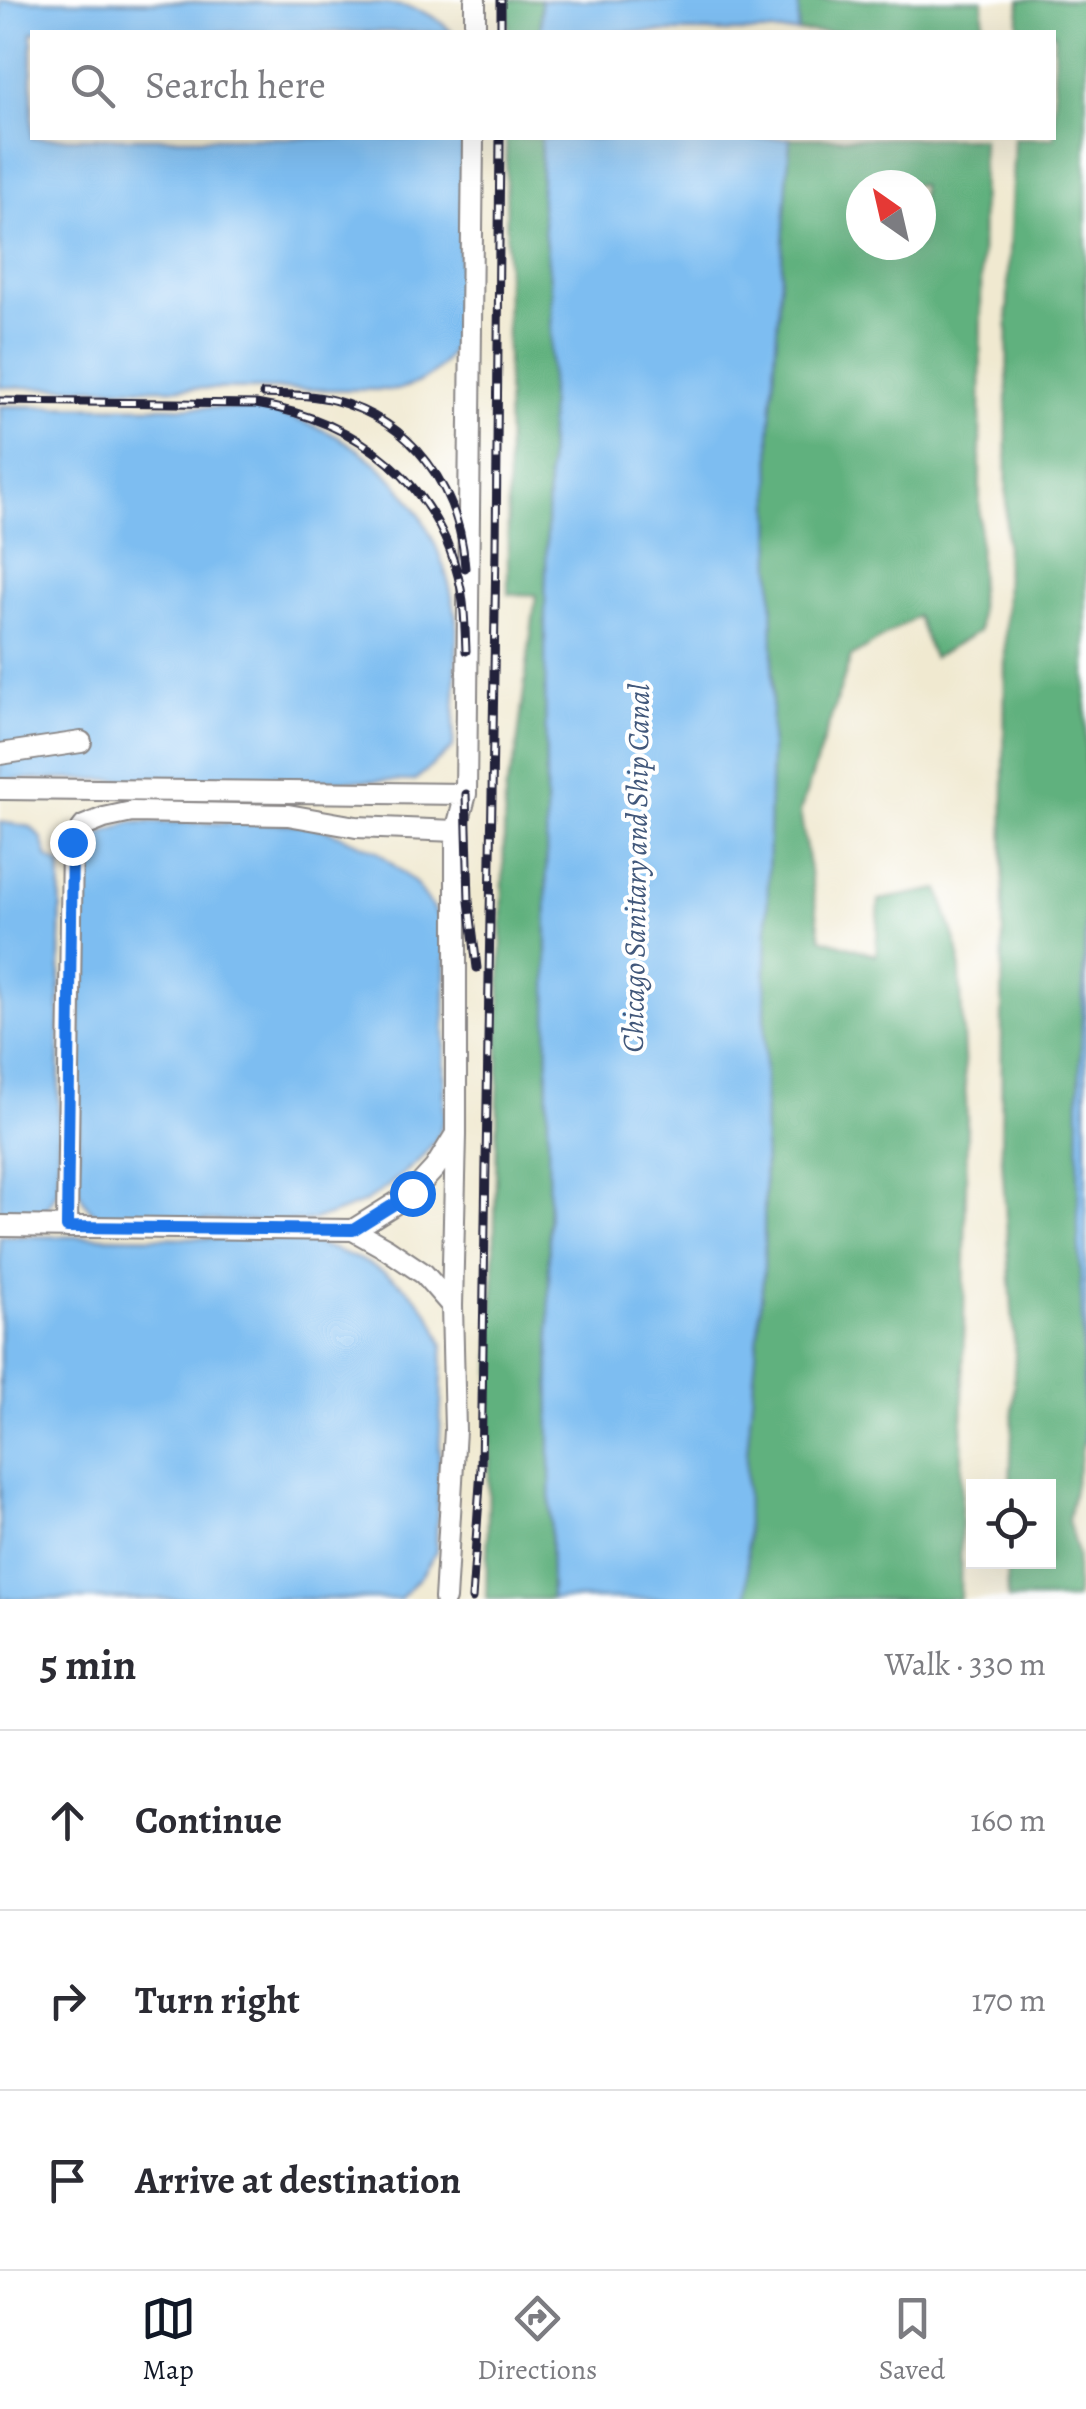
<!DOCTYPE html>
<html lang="en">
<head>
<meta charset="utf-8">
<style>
  :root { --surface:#fff; --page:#f7f7f7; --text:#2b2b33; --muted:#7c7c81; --line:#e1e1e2; --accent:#111827 }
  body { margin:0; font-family:Alegreya,serif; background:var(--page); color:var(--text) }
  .controls { position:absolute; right:30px; bottom:30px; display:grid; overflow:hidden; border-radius:0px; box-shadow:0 10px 40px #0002 }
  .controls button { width:90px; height:90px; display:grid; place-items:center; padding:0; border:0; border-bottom:2px solid var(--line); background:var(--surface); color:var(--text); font:50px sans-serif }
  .compass { position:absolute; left:846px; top:170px; width:90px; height:90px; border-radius:50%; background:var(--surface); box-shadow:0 10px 40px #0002; rotate:326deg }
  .stop { position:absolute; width:30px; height:30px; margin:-22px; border:8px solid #1a73e8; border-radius:50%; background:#fff }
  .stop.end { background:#1a73e8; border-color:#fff; box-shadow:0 2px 10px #0008 }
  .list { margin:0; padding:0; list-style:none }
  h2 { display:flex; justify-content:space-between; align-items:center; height:130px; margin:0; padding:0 40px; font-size:42px }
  h2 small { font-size:32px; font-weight:400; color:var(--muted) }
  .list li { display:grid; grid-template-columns:65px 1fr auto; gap:30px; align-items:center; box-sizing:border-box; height:180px; padding:0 40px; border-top:2px solid var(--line) }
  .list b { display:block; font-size:38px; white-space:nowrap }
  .list em { font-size:32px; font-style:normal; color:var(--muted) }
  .icon { flex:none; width:55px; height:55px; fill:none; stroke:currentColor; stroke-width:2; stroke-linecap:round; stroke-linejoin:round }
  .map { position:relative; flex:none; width:1086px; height:1599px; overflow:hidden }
  .search { position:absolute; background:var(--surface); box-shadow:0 10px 40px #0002; left:30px; right:30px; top:30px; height:110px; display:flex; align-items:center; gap:25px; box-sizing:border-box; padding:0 35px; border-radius:0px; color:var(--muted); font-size:38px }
  .sheet { height:670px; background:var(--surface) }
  nav { display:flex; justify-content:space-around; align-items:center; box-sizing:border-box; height:140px; border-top:2px solid var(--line); background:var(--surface); font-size:28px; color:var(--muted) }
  nav a { display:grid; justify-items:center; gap:5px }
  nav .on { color:var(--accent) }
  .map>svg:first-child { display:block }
  .forest { fill:#60b17e; stroke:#416a5c; stroke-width:2.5; fill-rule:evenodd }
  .water { fill:#7dbdf1; stroke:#507096; stroke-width:2.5 }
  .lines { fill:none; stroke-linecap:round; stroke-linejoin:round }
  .minor-casing { stroke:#898686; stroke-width:24 }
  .minor { stroke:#fff; stroke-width:20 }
  .rail-casing { stroke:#22223b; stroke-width:9 }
  .rail { stroke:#fff; stroke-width:5; stroke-dasharray:15; stroke-linecap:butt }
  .route { stroke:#1a73e8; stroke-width:12 }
  .labels { text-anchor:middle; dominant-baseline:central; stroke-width:8; stroke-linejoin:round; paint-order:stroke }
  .water-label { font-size:30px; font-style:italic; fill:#42587b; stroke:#fff }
</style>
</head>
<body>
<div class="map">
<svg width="1086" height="1599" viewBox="0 0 1086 1599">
  <rect width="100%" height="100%" fill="#fff"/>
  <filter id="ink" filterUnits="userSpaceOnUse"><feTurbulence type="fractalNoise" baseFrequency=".01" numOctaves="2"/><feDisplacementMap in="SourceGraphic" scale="20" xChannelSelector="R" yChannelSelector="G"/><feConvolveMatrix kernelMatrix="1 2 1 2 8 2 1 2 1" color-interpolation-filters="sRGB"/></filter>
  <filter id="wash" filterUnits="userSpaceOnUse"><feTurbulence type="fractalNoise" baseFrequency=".0048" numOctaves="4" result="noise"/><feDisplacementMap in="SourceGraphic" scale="40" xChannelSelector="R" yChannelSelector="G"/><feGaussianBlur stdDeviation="2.25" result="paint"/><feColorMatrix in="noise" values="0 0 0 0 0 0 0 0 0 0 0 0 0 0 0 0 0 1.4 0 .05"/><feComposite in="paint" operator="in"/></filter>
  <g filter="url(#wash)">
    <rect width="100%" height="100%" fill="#f0e9d0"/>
    <path class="forest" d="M508,0H541V32H508Z
      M799,0H983V32H798Z
      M1020,0H1086V914L1079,1099L1084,1439L1068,1520L1077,1554L1076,1599H1008L1007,1562H1048V1486H1010L1015,1354L1001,1145L1008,276L1014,138H1054V32H1018Z
      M506,138H541V204L552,295L545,619L551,1599H486L505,792L516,754L536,595L508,594Z
      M790,138H982L979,631L933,658L917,616L851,657L800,812L821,938L876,955L879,900L939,889L959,951L967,1120L960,1599H748L746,1463L764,1267L765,1012L773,655L770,434ZM861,185H921V245H861Z"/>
    <path class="water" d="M0,0L384,4C412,6 432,12 452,32H32V138H463L458,335C446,367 430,381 397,390L0,387Z
      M541,0H799L798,32H541Z
      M541,138H790L770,434L773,655L765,1012L764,1267L746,1463L748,1599H551L545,619L552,295L541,204Z
      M0,406C56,406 112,407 169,407C204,408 241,406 275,414C382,438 443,519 457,625C458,640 456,656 456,671C455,697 454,722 453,748L414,781L0,779Z
      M0,822L31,827L42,839L48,858L61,865L58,1189C43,1222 33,1219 0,1221Z
      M131,822L298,824L327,830L377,851L415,883L446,927L444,1119L436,1140L417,1162L387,1187L363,1203L328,1216L303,1222L107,1219C91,1214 85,1204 78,1189L82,865L85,847L95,837Z
      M1086,914V1442L1084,1439L1083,1340L1078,1227L1079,1099Z
      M0,1236L300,1239C350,1253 408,1274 434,1322C438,1329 440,1338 443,1345L436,1552L421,1576L400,1599H0Z"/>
  </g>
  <g filter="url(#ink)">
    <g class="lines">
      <g class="minor-casing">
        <path id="minor" d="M475,32V0
          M0,754L81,742
          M0,789L466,794
          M0,1226L353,1230L412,1193L435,1168L454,1137
          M67,1227L72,842L84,826L104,818L132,812L288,815L356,827L456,831
          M353,1230L387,1249L424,1274L452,1306
          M445,1599L455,1430L452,1306L456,1135V831L466,794L473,138"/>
      </g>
      <use href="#minor" class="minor"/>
      <g class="rail-casing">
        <path id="rail" d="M501,32V0
          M263,394C287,395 310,394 333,400C413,421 460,488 465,568
          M0,401L256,404C358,420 440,484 461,589C465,609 465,631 466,651
          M466,794L469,901L477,968
          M472,1599L481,1469L496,550L500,138"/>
      </g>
      <use href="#rail" class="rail"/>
    </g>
  </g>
  <g class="lines" filter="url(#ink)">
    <path class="route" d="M72,842L67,1227L353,1230L412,1193"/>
  </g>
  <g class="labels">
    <g class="water-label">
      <text transform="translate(636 868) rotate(-89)">Chicago Sanitary and Ship Canal</text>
    </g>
  </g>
</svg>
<div class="controls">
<button><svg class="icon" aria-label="locate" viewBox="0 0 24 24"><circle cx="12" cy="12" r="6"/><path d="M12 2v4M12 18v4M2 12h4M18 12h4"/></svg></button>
</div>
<svg class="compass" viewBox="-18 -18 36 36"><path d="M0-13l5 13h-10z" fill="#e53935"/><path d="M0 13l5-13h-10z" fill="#7c7c81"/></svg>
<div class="stop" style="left:412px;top:1193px"></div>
<div class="stop end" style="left:72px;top:842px"></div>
<div class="search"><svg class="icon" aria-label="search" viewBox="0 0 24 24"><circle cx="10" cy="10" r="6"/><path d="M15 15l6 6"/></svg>Search here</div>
</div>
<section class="sheet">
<h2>5 min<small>Walk · 330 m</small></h2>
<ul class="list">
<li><svg class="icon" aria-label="ahead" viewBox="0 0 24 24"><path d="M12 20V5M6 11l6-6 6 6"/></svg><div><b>Continue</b></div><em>160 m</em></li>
<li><svg class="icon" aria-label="right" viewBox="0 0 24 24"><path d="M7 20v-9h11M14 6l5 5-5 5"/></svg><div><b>Turn right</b></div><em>170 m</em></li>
<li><svg class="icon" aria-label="arrive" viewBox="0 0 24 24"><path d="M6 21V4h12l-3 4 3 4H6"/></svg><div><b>Arrive at destination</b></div></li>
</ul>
</section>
<nav>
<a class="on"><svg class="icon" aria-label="map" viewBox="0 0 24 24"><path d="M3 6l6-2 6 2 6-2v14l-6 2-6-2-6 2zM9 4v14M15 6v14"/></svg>Map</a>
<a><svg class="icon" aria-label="directions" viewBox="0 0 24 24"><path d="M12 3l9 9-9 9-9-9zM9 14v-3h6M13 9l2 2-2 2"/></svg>Directions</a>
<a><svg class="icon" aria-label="saved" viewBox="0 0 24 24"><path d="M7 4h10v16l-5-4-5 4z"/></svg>Saved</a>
</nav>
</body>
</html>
